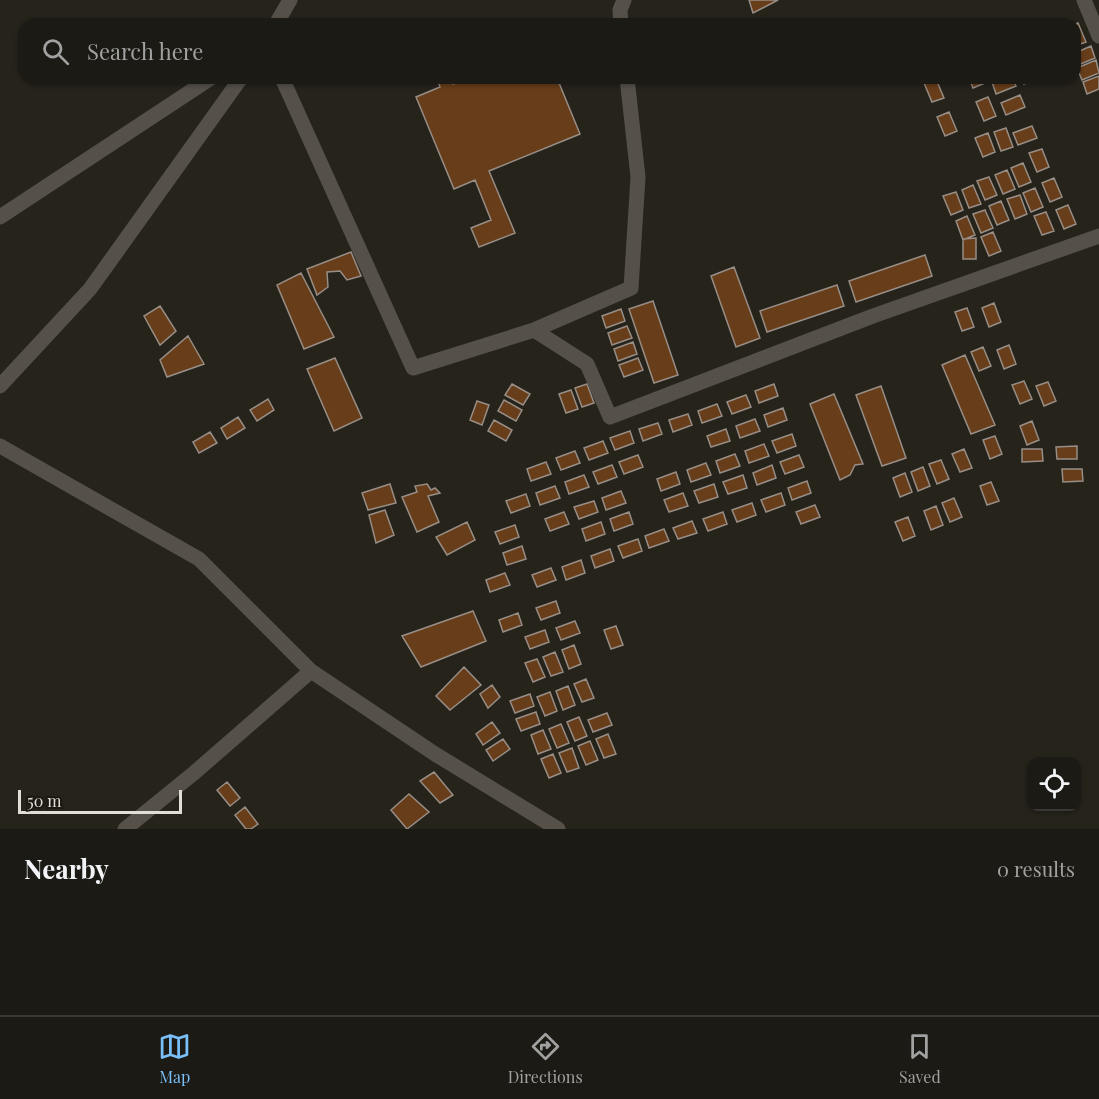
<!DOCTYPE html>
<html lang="en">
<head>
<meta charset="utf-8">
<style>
  :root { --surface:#1c1a14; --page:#25231d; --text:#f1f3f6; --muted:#a0a1a0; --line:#3a3834; --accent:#79bff8 }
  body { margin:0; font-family:"Playfair Display",serif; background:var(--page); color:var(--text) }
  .controls { position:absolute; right:18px; bottom:18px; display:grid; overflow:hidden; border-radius:12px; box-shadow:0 2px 4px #0004 }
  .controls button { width:54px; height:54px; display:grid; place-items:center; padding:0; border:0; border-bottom:2px solid var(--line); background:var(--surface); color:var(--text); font:30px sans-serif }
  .scale { position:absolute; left:18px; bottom:15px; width:164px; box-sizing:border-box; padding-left:6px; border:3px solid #e1ded9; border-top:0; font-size:16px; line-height:21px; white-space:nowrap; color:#e1ded9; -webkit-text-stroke:4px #1c1912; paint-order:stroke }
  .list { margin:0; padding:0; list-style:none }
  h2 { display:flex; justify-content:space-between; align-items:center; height:78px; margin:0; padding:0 24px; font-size:26px }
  h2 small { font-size:20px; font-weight:400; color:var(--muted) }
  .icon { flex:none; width:33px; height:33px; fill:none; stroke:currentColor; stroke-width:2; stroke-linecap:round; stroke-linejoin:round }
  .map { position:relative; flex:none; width:1099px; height:829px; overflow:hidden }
  .search { position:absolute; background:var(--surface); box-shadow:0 2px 4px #0004; left:18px; right:18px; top:18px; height:66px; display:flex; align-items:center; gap:15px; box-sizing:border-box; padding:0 21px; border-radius:18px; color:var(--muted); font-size:22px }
  .sheet { height:186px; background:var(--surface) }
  nav { display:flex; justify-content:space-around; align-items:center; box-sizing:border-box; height:84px; border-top:2px solid var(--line); background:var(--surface); font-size:16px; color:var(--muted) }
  nav a { display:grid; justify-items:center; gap:3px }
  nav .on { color:var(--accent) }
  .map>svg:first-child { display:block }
  .building { fill:#683d1a; stroke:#978e87; stroke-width:1.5 }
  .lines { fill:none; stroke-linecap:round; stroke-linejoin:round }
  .minor { stroke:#555149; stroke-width:15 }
</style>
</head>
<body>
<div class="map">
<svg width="1099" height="829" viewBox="0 0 1099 829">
  <rect width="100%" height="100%" fill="#26231b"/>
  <path class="building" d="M749,0H778L753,13Z
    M1078,23L1086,42L1075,46V25Z
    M1091,46L1095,58L1076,66L1075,53Z
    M1096,60L1099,73L1082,80L1077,68Z
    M1099,76V89L1087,94L1083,82Z
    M437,78H451L453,84L468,78H557L580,134L489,171L515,233L479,247L471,228L491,220L475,180L454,189L416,97L440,87Z
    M969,78H983L985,83L973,88Z
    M1001,78H1012L1016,86L996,94L992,82Z
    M1022,78H1036V79L1024,84Z
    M936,79L944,98L932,102L924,83Z
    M1020,95L1025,107L1006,115L1001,103Z
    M988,97L996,116L984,121L976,102Z
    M949,112L957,131L945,136L937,117Z
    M1032,126L1037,138L1018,145L1013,133Z
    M1006,128L1013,147L1001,151L994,132Z
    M988,133L995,152L983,157L975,138Z
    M1042,149L1049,167L1037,172L1029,153Z
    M1023,163L1031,182L1019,187L1011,168Z
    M1007,170L1015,189L1003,194L995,175Z
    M989,177L997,195L985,200L977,181Z
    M1054,178L1062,197L1050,202L1042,183Z
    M973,185L981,204L969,208L962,190Z
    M1035,188L1043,207L1031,212L1023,193Z
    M956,192L963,210L951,215L943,196Z
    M1020,195L1027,214L1015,219L1007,199Z
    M1001,201L1009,220L997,225L989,206Z
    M1068,205L1076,224L1064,229L1056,210Z
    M985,210L993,228L981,233L973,214Z
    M1046,212L1054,231L1042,235L1034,216Z
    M967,216L975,235L963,240L956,221Z
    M993,232L1001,251L989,256L981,237Z
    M976,238V259H963V239Z
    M351,252L361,276L347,280L340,271L327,272L328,287L317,295L307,269Z
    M925,255L932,276L856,302L849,281Z
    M734,267L760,338L736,347L711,276Z
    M301,273L334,337L304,349L277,285Z
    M837,285L844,306L767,332L760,311Z
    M653,301L678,375L654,383L629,309Z
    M994,303L1001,322L989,327L982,308Z
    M160,306L176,331L160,345L144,316Z
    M967,308L974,327L962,331L955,312Z
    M621,309L625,321L606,328L602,316Z
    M627,326L632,338L612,345L608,333Z
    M188,336L204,364L167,377L160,360Z
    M633,342L637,354L618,361L614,349Z
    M1009,345L1016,364L1004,369L997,350Z
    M983,347L991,366L979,371L971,352Z
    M965,355L995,425L971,434L942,365Z
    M335,358L362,418L334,431L307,369Z
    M638,358L643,370L624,377L619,365Z
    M1024,381L1032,399L1020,404L1012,385Z
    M1048,382L1056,401L1044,406L1036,386Z
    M512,384L530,394L523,405L505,395Z
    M587,384L594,403L582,407L575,388Z
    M774,384L778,396L759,403L755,391Z
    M881,386L906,458L882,466L856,395Z
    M571,390L578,409L566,413L559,394Z
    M834,394L863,464L855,465L850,475L840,480L810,404Z
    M746,395L751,407L732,414L727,402Z
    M268,399L274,410L257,421L250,410Z
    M504,400L522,410L516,421L498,411Z
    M477,401L489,405L482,425L470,420Z
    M717,404L722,416L702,423L698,411Z
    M783,408L787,420L768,427L764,415Z
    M688,414L692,425L673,432L669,420Z
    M238,417L245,428L227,439L221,428Z
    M755,419L760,431L740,438L736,426Z
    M494,420L512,430L506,441L488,431Z
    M1032,421L1039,440L1027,445L1020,426Z
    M658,423L662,434L643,441L639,429Z
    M726,429L730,441L711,447L707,436Z
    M630,431L634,443L615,450L610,438Z
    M210,432L217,443L199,453L193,442Z
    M792,434L796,446L777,453L772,441Z
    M995,436L1002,454L990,459L983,440Z
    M603,441L608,453L589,460L584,448Z
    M764,444L769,456L749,463L745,451Z
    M1077,446V459H1057L1056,447Z
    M964,449L972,468L960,472L952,454Z
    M1022,449H1042L1043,461L1022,462Z
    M575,451L580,463L561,470L556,458Z
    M735,454L740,466L720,473L716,461Z
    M638,455L643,467L624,474L619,462Z
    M799,455L804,467L785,474L780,462Z
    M941,460L949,479L937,484L929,464Z
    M546,462L551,474L531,481L527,469Z
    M706,463L711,475L691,482L687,470Z
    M612,465L617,477L598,484L593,472Z
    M772,465L776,478L757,485L753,473Z
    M923,467L930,486L918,491L911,472Z
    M1062,469H1082L1083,481L1063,482Z
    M676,472L680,484L661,491L657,479Z
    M905,473L912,492L900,497L893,478Z
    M584,475L589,487L569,494L565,482Z
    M743,475L747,488L728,494L723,482Z
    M807,481L811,493L792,500L788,488Z
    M991,482L999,501L987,505L980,486Z
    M390,484L396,503L368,510L362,493Z
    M427,484L431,490L435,488L440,493L428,496L439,522L417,532L402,497L417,492L415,486Z
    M714,484L718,497L699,503L694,491Z
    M555,486L560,498L540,505L536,493Z
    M621,491L626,503L606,510L602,498Z
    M683,493L688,506L669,512L664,500Z
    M781,493L785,505L766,512L761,500Z
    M526,494L530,506L511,513L506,501Z
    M954,498L962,517L950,522L942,503Z
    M594,501L598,512L579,519L574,507Z
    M752,503L756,515L737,522L732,510Z
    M815,505L820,517L801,524L796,512Z
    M936,506L943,525L931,530L924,511Z
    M385,510L394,535L376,543L369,515Z
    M564,512L569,524L550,531L545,519Z
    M629,512L633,524L614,531L610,519Z
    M723,512L727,524L708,531L703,519Z
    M908,517L915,536L903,541L895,522Z
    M692,521L697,533L678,539L673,528Z
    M467,522L475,540L447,555L436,537Z
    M601,522L605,534L586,541L582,529Z
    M515,525L519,537L500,544L495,532Z
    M664,529L669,541L649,548L645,536Z
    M638,539L642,551L623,558L618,546Z
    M522,546L526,559L507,565L503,553Z
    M610,549L614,561L595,568L591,556Z
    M581,560L585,573L566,580L562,567Z
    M551,568L556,580L537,587L532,575Z
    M505,573L510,585L490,592L486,580Z
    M556,601L560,613L541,620L536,608Z
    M473,611L486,641L421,667L402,636Z
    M518,613L522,625L503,632L499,620Z
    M575,621L580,633L561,640L556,628Z
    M616,626L623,645L611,649L604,630Z
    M545,630L549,642L530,649L525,637Z
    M574,645L581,664L569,669L562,650Z
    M555,652L563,672L551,676L543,657Z
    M537,659L545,677L533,682L525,663Z
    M464,667L481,685L450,710L436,696Z
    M586,679L594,698L582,702L574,684Z
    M492,685L500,697L488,708L480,694Z
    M568,686L575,705L563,710L556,691Z
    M550,692L557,711L545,716L537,697Z
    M530,694L534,706L515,713L510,701Z
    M536,712L540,724L521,731L516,719Z
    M607,713L612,725L593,732L588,720Z
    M579,717L587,736L575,741L567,722Z
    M492,722L500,733L483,745L476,734Z
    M561,724L569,743L557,748L549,729Z
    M543,730L551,749L538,754L531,735Z
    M608,734L616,754L604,758L596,739Z
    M503,739L510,749L493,761L486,750Z
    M590,741L598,760L586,765L578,746Z
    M572,748L579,768L567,772L559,753Z
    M553,754L561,773L549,778L541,759Z
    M434,772L453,795L440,803L420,781Z
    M227,782L240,798L230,806L217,790Z
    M409,794L429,812L407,829L391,810Z
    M245,807L258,824L251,829H246L235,815Z"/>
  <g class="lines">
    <path class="minor" d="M1084,0L1099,36
      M276,24L290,0
      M621,24L620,10L624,0
      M282,78L413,368L534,330L631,288L638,177L627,78
      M0,217L211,78
      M534,330L587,364L610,417L873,316L1099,236
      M0,386L90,289L241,78
      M0,446L199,559L311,671L435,754L558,829
      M125,829L194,773L311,671"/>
  </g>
</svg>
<div class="controls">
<button><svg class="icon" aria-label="locate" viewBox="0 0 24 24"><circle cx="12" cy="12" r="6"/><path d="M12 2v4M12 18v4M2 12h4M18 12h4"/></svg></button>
</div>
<div class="scale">50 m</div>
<div class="search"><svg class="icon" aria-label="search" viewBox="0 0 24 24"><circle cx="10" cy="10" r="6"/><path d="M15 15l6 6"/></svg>Search here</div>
</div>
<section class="sheet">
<h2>Nearby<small>0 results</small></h2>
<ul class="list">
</ul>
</section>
<nav>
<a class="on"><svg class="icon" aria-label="map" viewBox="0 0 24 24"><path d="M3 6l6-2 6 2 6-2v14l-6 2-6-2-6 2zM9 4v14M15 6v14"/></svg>Map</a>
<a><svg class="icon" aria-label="directions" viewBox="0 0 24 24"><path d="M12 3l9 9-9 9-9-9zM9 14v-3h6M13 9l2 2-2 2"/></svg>Directions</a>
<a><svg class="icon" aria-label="saved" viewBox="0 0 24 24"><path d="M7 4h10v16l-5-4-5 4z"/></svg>Saved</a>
</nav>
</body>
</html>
